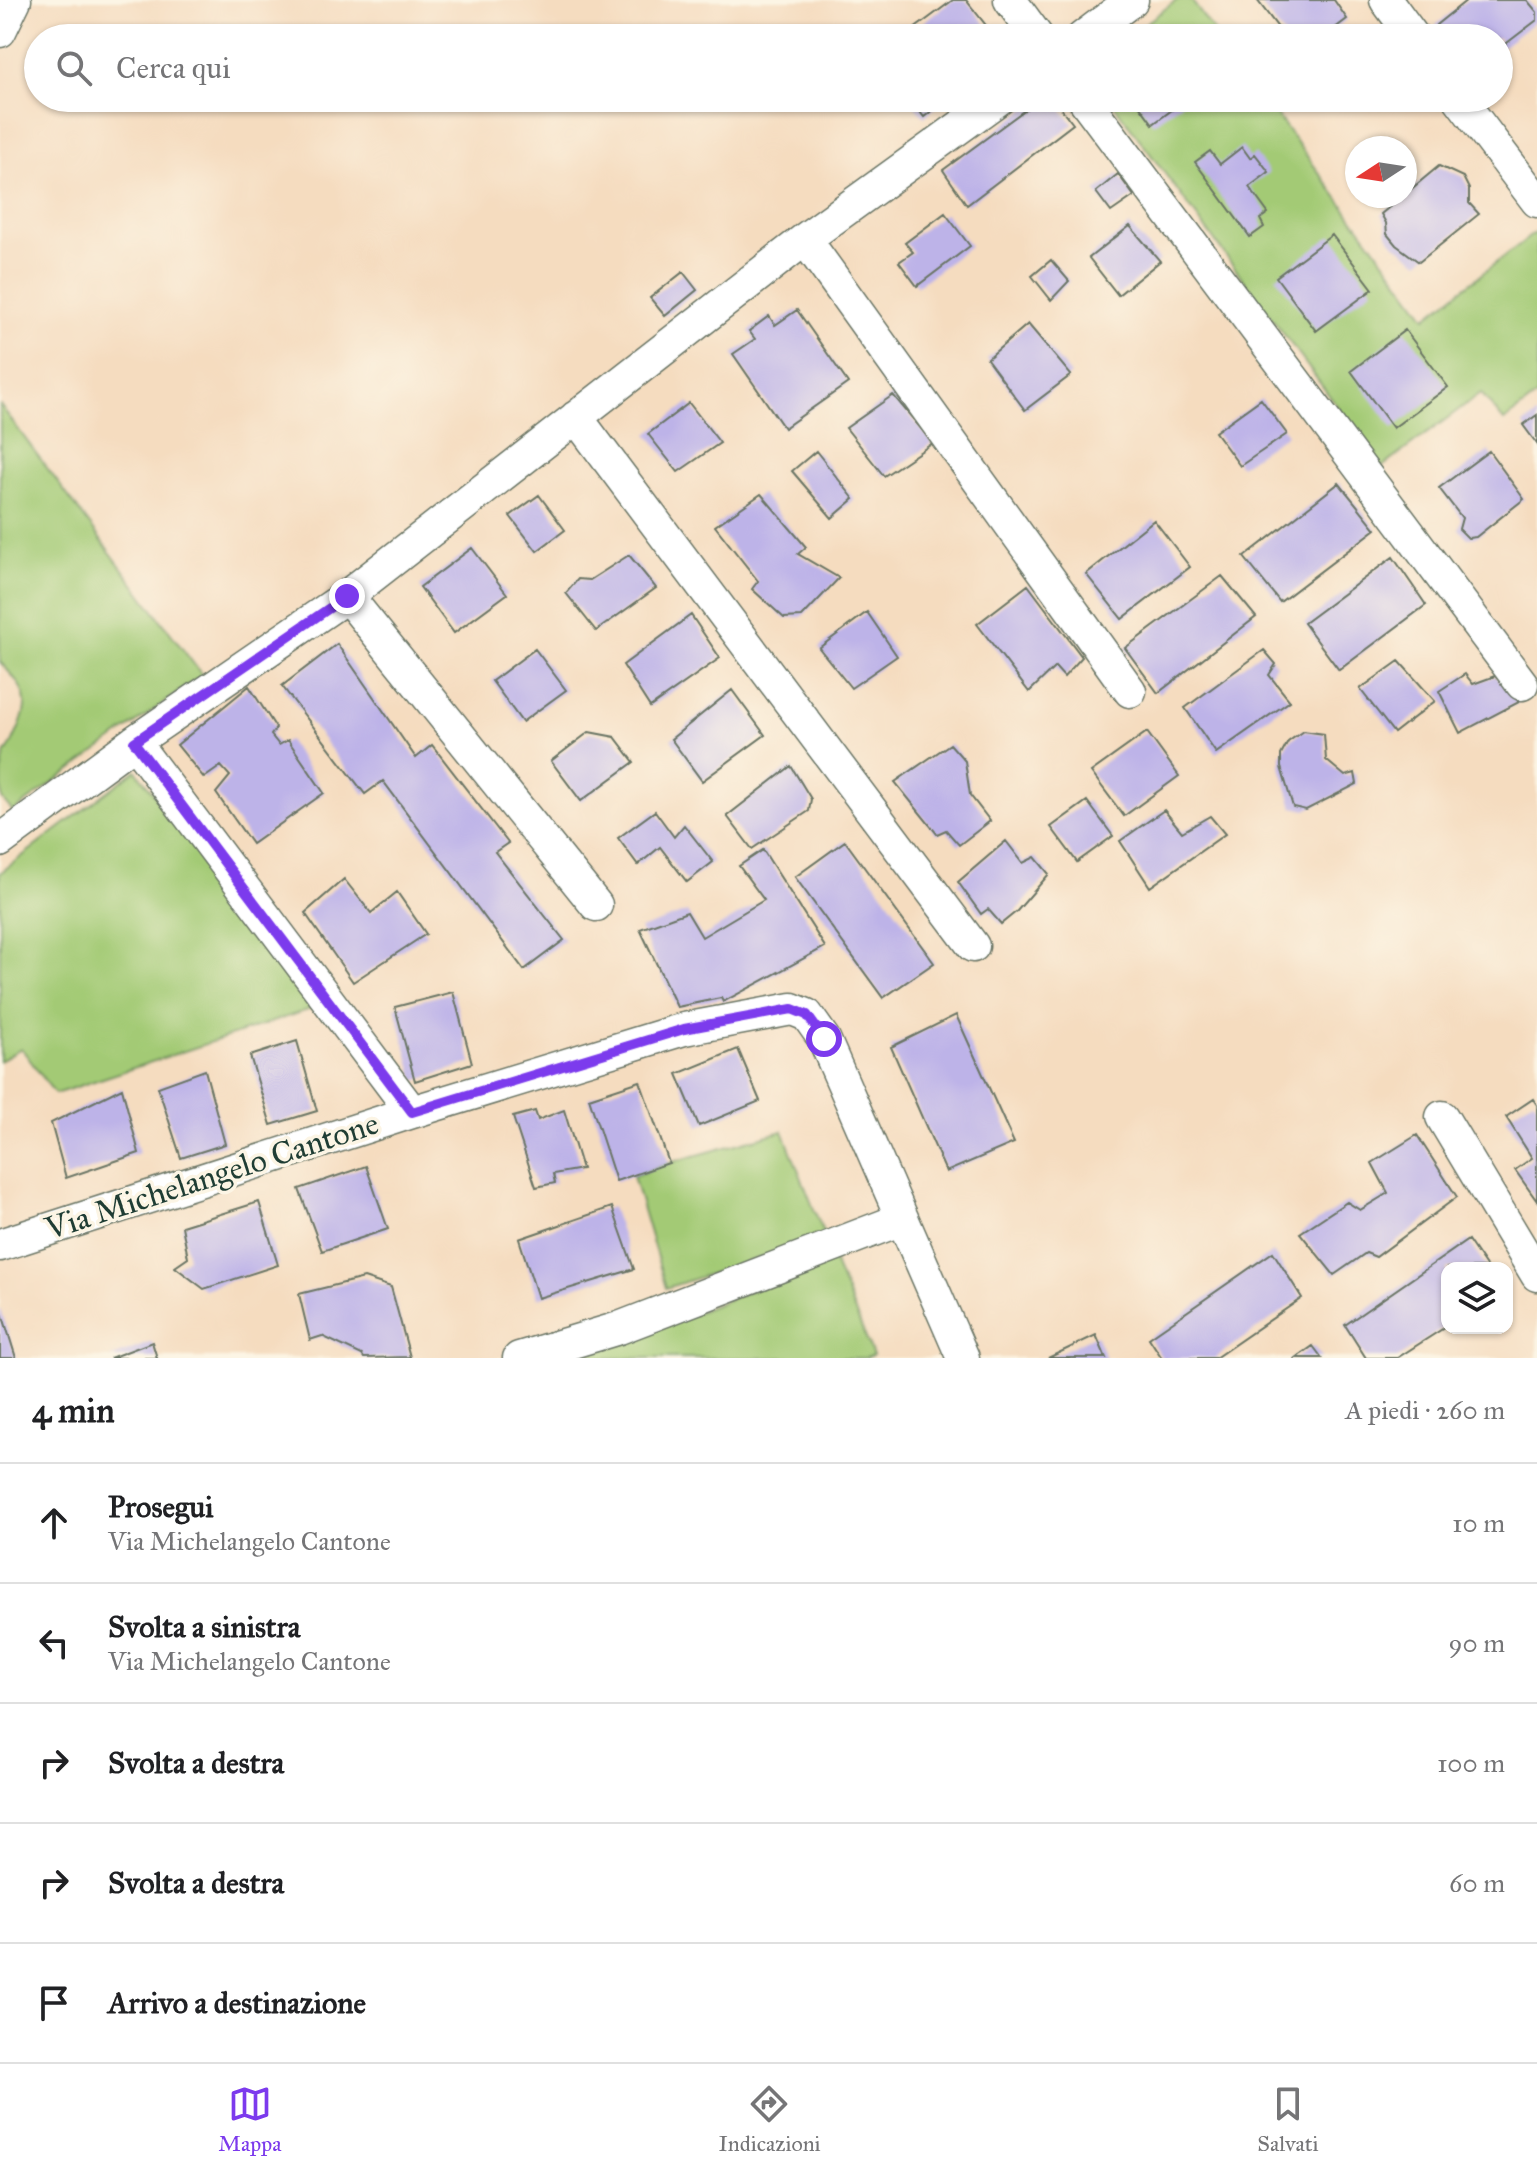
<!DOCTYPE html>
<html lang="it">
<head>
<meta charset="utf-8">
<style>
  :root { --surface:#fff; --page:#f2f2f2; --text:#202124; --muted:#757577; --line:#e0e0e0; --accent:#7c3aed }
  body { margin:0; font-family:"IM FELL Great Primer",serif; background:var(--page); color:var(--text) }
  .controls { position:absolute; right:24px; bottom:24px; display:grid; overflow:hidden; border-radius:16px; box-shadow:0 2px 6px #0004 }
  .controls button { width:72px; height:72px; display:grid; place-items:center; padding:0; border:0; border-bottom:2px solid var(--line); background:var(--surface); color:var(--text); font:40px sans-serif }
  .compass { position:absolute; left:1345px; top:136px; width:72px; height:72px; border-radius:50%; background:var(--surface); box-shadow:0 2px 6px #0004; rotate:258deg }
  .stop { position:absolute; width:24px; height:24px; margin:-18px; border:6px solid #7c3aed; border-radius:50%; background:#fff }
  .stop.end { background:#7c3aed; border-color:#fff; box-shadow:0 2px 8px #0008 }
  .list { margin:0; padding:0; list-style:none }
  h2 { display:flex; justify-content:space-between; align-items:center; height:104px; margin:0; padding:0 32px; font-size:34px }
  h2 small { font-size:26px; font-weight:400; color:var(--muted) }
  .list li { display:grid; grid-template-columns:52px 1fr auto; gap:24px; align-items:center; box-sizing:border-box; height:120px; padding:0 32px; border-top:2px solid var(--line) }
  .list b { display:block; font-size:30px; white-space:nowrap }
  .list p { margin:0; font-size:26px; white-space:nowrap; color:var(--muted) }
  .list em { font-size:26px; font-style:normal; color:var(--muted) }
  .icon { flex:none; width:44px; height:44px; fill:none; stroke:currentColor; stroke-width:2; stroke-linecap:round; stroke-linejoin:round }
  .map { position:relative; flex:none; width:1537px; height:1358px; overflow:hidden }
  .search { position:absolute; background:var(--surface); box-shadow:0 2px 6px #0004; left:24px; right:24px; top:24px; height:88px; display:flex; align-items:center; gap:20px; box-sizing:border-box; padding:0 28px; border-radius:44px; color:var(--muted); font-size:30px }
  .sheet { height:704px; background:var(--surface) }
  nav { display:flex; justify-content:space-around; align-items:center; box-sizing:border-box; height:112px; border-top:2px solid var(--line); background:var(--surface); font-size:22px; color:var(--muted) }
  nav a { display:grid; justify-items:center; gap:4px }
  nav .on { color:var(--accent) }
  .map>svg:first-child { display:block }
  .green { fill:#a3ca75; stroke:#618454; stroke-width:2 }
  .building { fill:#bdb3e8 }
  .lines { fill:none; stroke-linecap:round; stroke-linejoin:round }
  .minor-casing { stroke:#6a7565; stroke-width:35 }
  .minor { stroke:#fff; stroke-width:32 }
  .route { stroke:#7c3aed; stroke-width:10 }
  .labels { text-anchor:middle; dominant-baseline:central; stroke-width:7; stroke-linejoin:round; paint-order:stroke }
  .street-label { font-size:32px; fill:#1f3d34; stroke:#fcf5e5 }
</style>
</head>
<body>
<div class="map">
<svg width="1537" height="1358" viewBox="0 0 1537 1358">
  <rect width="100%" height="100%" fill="#fcf5e5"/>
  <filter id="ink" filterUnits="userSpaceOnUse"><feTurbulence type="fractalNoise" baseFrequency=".0125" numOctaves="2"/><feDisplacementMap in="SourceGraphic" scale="16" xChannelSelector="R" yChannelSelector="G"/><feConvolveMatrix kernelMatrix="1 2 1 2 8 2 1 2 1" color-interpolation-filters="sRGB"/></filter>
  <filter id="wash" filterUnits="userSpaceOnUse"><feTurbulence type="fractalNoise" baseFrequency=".006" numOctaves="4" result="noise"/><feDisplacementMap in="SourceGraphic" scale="32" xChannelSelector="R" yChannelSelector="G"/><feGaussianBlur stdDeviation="1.8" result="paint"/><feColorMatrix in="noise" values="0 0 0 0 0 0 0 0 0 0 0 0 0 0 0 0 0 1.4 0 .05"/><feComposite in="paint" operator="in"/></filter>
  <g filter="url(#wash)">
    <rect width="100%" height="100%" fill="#f5dcbf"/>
    <path class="green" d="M1177,0H1191L1219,38H1126Z
      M1109,98H1264L1426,317L1537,231V396L1504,421L1481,393L1382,467Z
      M0,405L202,675L13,812L2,799C2,785 0,768 5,755C7,750 12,745 14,739C33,700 27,691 0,662Z
      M136,770L314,1008L55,1094L21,1048L0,1061V873Z
      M783,1131L825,1237L666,1288L633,1176L669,1163Z
      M832,1257L873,1355L865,1358H575L625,1342Z"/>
    <g id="blocks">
      <path class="building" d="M953,0H966L996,38H902Z
        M1257,0H1334L1347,19L1322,38H1286Z
        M1467,0H1527L1537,12V20L1499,49V38H1446L1436,25Z
        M909,98H948L924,117Z
        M1041,98H1053L1073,124L967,205L943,170Z
        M1134,98H1188L1153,124Z
        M1242,147L1250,158L1255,154L1269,172L1249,187L1268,213L1260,219L1264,227L1250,237L1195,162L1210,151L1220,164Z
        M1439,166L1463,177L1469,189V203L1479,214L1419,262L1396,245L1387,234L1386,223L1381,214Z
        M1118,174L1134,196L1111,212L1096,192Z
        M945,213L970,246L917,286L899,262L913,252L905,243Z
        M1130,226L1160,261L1118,295L1089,258Z
        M1332,235L1373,289L1316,331L1276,277Z
        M1051,260L1069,281L1051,300L1032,276Z
        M683,272L697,290L665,316L650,298Z
        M797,310L848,383L784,428L733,354L755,339L749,331L769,316L775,325Z
        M1028,324L1071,375L1025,410L987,359Z
        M1405,330L1448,387L1393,428L1351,371Z
        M893,395L933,443L884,476L846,428Z
        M1261,399L1287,434L1240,466L1215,432Z
        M689,403L720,443L678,472L648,434Z
        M1537,415V444L1523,425Z
        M816,451L854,499L832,518L792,471Z
        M1489,451L1524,499L1476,537L1468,538L1459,529L1462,518L1439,488Z
        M1339,483L1376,529L1280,602L1244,557Z
        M761,494L806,547L798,554L839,578L802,617L784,618L752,589L758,581L715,526Z
        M539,495L565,530L537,551L510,516Z
        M1154,520L1190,567L1122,619L1086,574Z
        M472,548L507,594L454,633L420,587Z
        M629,555L656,588L596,631L566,593L578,579L590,580Z
        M1393,557L1426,605L1339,670L1304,623Z
        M1222,576L1256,617L1158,693L1125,648Z
        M1028,585L1082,657L1064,677L1055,667L1029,692L977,624Z
        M867,612L897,656L851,688L819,648Z
        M691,615L720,658L650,707L623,665Z
        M337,644L416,758L432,745L508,843L495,852L564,940L524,970L383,781L365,794L282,686Z
        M535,649L566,690L522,722L492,681Z
        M1264,650L1276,664L1269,675L1290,701L1216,753L1185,708Z
        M1399,661L1435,701L1394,733L1360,689Z
        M1465,674L1473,684L1495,676L1519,702L1460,733L1439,691Z
        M249,686L276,728L271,735L279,745L288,740L324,793L252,844L216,793L230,776L221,766L204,778L177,745Z
        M732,690L765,735L702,781L671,739Z
        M1303,731L1324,734L1326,760L1345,776L1355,773L1357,784L1306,810L1293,807L1281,767V755L1288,742Z
        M589,732L615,737L634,762L581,801L551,761Z
        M1147,732L1179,776L1124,816L1091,772Z
        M950,744L965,761L970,795L990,821L959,845L946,830L937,834L895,782Z
        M791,766L811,799L809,811L752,849L727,816Z
        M1087,801L1113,836L1077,862L1051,827Z
        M1164,810L1182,832L1210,816L1225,834L1150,887L1120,841Z
        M655,811L674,837L684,825L713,862L687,882L660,847L638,865L618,838Z
        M845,841L934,963L883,998L795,877Z
        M1006,841L1023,863L1035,857L1049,874L1017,911L1001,924L988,909L981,914L958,882Z
        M763,850L825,947L723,1002L721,998L677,1007L640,929L687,912L702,937L764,900L739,866Z
        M344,879L371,913L397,892L426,934L353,982L305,913Z
        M453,992L472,1063L415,1081L395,1007Z
        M956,1015L1014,1143L946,1172L891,1047Z
        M297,1041L317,1111L271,1125L250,1056Z
        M738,1049L760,1101L699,1126L677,1074Z
        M205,1070L225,1144L181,1158L158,1087Z
        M640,1081L669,1163L616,1181L589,1098Z
        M122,1088L139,1153L66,1178L51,1123Z
        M1533,1099L1537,1105V1201L1515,1170L1532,1158L1506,1117Z
        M564,1110L582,1169L553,1174L555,1183L536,1187L513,1117L535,1111L538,1120Z
        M1417,1135L1457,1197L1376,1257L1366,1253L1334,1275L1300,1233L1347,1202L1360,1210L1388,1193L1372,1163Z
        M366,1166L388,1229L322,1251L299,1189Z
        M259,1202L278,1265L204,1289L175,1267L188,1258L182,1226Z
        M612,1207L634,1269L538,1298L519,1239Z
        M1468,1240L1487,1268H1447V1326L1397,1358H1366L1345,1325Z
        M1273,1252L1302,1298L1215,1358H1162L1149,1338Z
        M364,1278L391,1287L410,1357L364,1358L362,1355L322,1336L310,1340L299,1294Z
        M0,1310H1L16,1358H0Z
        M1096,1335L1106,1358H1048Z
        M152,1342L157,1358H110Z
        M1313,1346L1322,1358H1296Z"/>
    </g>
  </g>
  <g filter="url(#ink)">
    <use href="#blocks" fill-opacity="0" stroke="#6a7565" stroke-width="2"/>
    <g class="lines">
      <g class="minor-casing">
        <path id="minor" d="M1010,0L1038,38
          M1386,0L1414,38
          M0,31L15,0
          M1082,38L1132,0
          M1083,98L1522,684
          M1459,98L1537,201
          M805,239L1130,691
          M576,417L973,946
          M347,596L596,905
          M134,742L412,1112
          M0,841L134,742L347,596L805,239L1000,98
          M1442,1117L1537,1275
          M0,1245L412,1112L684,1029L792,1009L807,1015L824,1039L963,1358
          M519,1358L619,1328L902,1219"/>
      </g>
      <use href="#minor" class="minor"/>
    </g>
  </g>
  <g class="lines" filter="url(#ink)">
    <path class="route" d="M347,596L134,742L412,1112L684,1029L792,1009L807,1015L824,1039"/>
  </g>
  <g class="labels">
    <g class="street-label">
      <text transform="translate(212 1176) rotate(-18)">Via Michelangelo Cantone</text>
    </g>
  </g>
</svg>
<div class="controls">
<button><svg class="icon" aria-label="layers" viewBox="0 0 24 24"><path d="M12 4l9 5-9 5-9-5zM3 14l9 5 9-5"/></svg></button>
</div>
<svg class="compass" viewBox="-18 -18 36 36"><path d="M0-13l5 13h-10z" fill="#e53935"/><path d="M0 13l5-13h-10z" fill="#757577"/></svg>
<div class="stop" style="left:824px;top:1039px"></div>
<div class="stop end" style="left:347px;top:596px"></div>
<div class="search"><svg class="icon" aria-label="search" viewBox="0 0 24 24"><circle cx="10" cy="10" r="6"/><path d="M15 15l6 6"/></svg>Cerca qui</div>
</div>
<section class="sheet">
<h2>4 min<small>A piedi · 260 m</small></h2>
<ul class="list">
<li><svg class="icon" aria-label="ahead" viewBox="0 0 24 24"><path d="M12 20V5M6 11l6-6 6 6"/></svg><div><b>Prosegui</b><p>Via Michelangelo Cantone</p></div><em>10 m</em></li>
<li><svg class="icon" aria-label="left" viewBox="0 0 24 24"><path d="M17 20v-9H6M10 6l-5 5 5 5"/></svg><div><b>Svolta a sinistra</b><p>Via Michelangelo Cantone</p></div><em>90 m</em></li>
<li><svg class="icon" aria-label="right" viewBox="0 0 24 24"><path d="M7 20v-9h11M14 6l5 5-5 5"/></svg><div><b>Svolta a destra</b></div><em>100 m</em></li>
<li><svg class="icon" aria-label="right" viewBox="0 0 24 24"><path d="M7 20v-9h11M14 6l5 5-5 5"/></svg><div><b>Svolta a destra</b></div><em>60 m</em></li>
<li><svg class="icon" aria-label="arrive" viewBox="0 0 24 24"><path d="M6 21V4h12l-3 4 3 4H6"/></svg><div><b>Arrivo a destinazione</b></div></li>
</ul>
</section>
<nav>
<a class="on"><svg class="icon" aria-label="map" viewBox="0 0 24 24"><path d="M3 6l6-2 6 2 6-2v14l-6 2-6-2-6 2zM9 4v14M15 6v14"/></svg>Mappa</a>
<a><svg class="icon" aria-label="directions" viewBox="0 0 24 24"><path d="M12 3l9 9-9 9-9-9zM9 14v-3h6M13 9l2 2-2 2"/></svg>Indicazioni</a>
<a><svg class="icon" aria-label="saved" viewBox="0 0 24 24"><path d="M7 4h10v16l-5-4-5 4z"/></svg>Salvati</a>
</nav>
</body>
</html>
